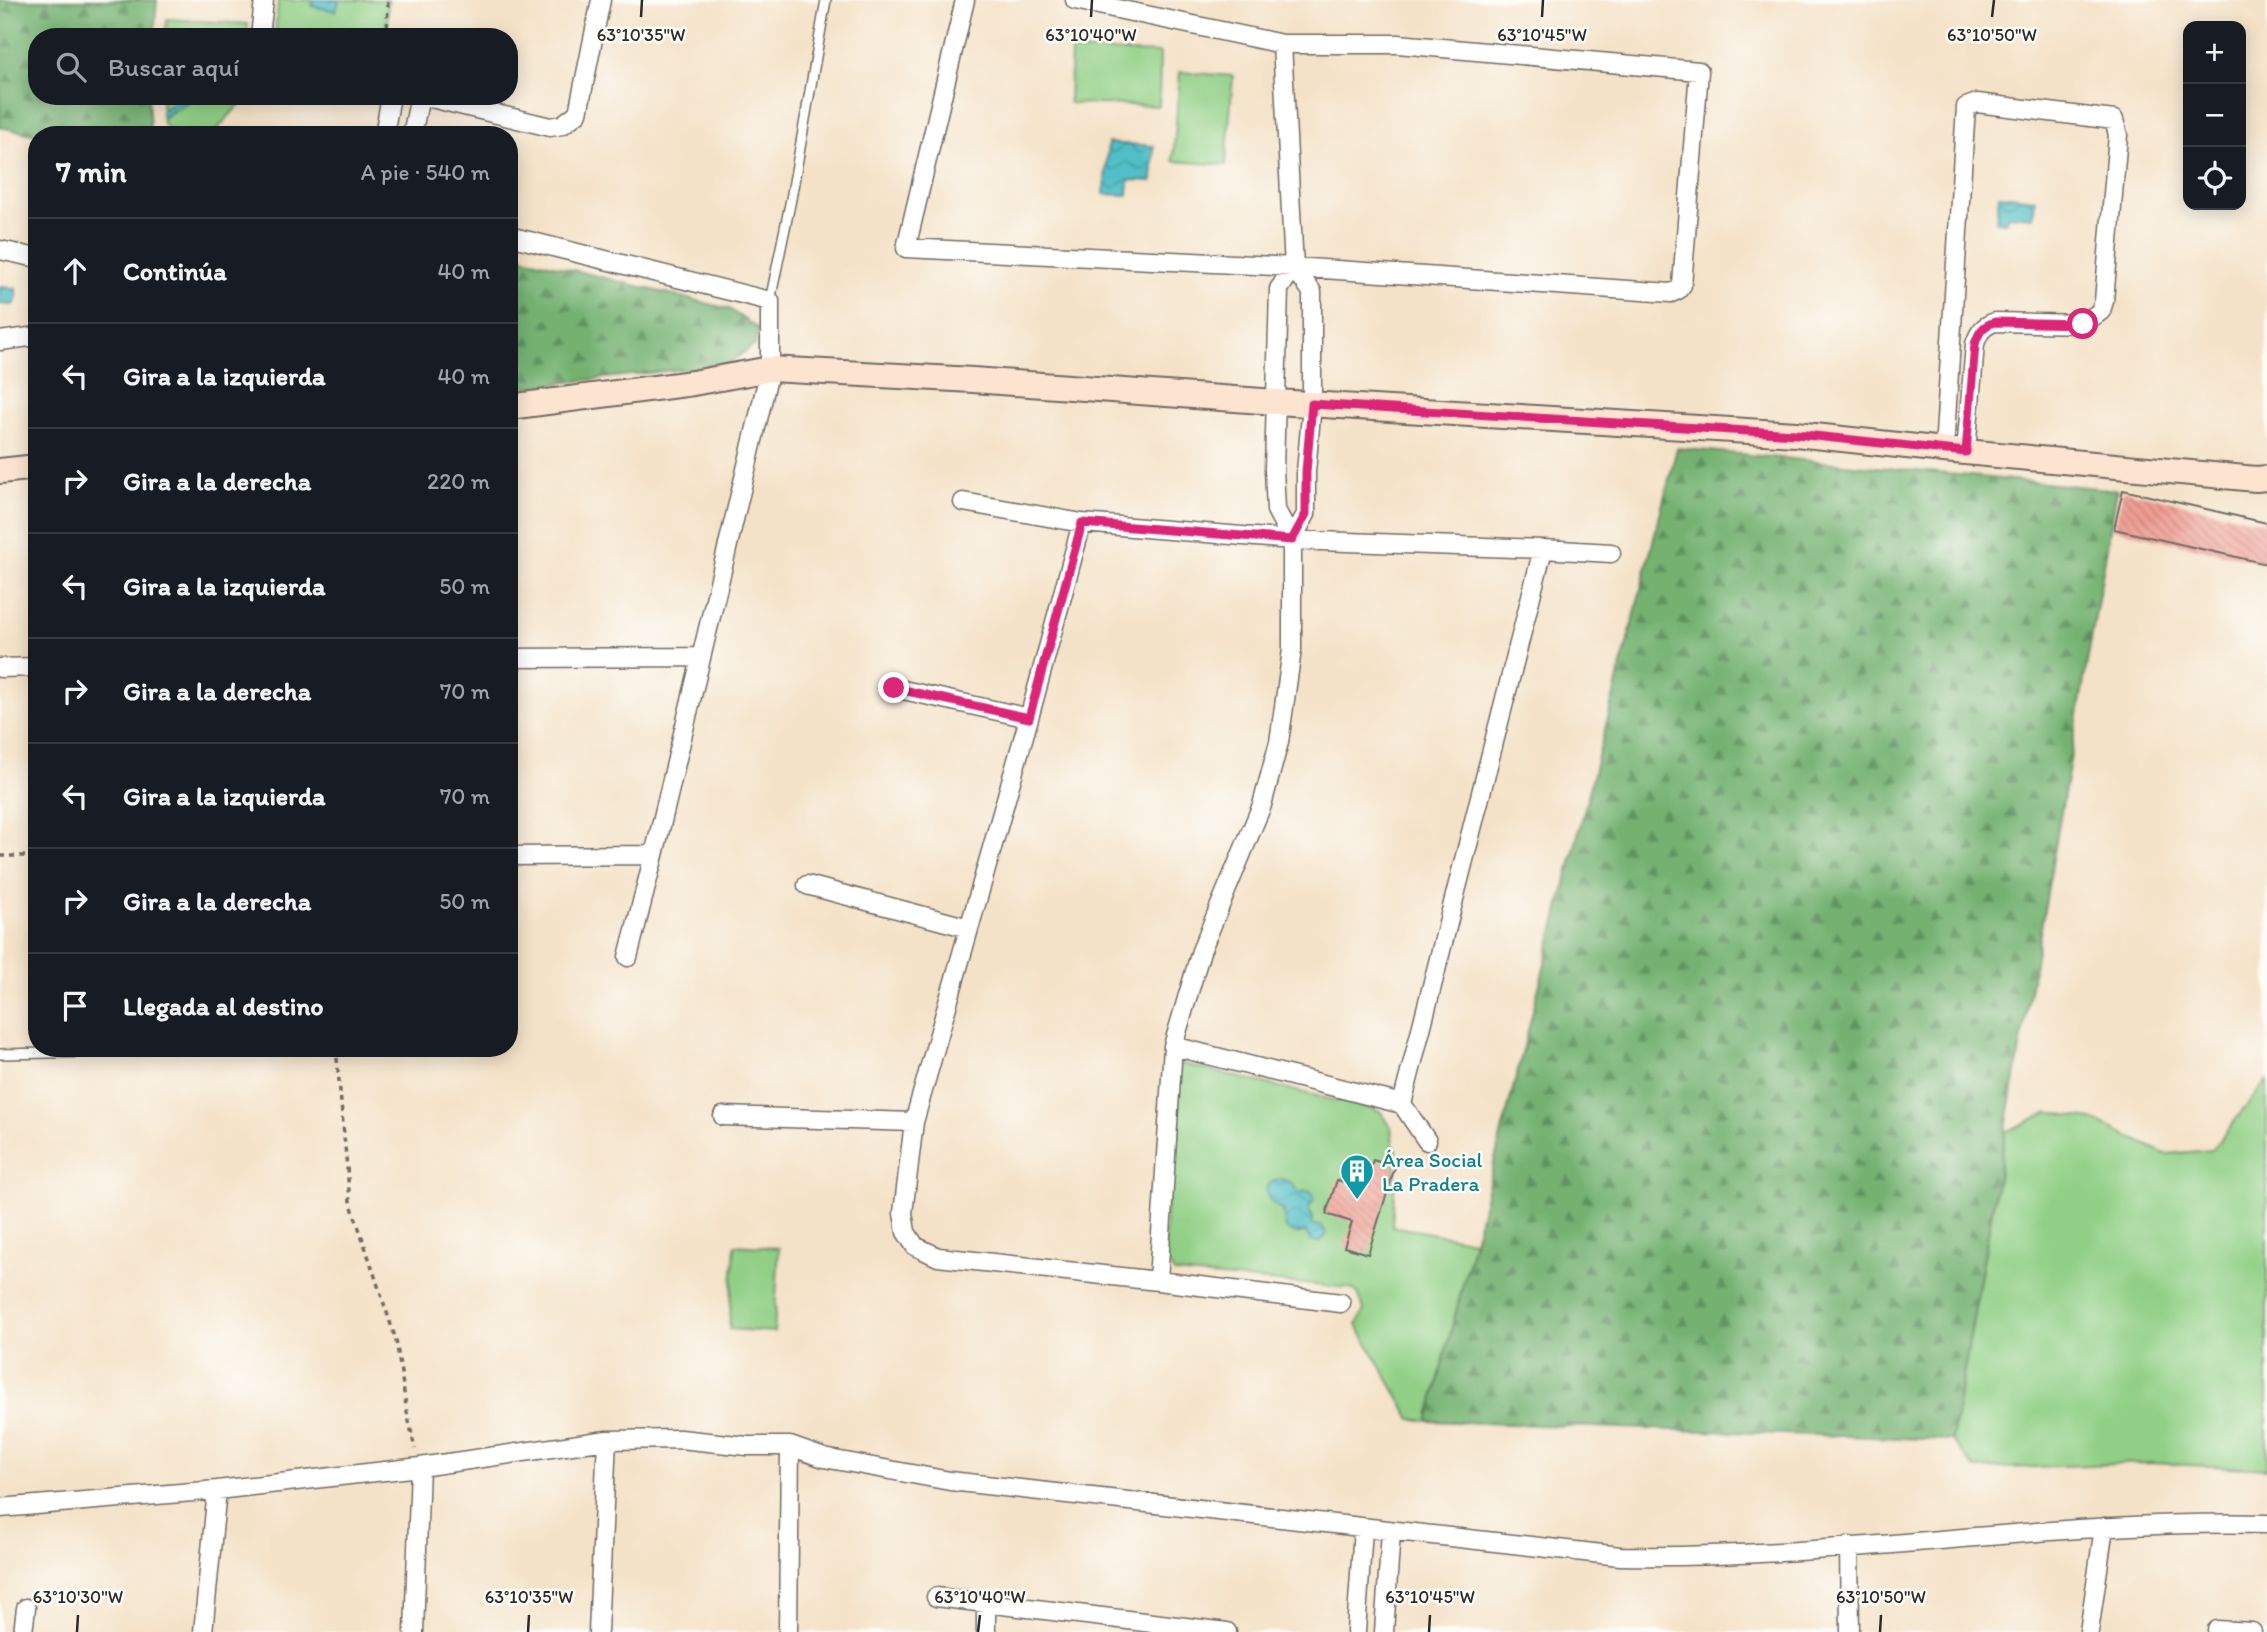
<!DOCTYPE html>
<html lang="es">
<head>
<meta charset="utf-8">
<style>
  :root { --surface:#171b24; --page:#242831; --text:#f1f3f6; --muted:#9ea1a6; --line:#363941 }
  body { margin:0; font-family:Itim,sans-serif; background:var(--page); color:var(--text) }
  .controls { position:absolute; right:21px; top:21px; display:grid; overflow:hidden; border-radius:14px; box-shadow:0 4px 18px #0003 }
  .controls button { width:63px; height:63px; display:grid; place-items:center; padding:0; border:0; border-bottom:2px solid var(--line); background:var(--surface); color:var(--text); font:35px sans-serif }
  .stop { position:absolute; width:21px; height:21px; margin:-16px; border:5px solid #db2777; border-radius:50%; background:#fff }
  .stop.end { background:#db2777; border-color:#fff; box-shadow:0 2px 7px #0008 }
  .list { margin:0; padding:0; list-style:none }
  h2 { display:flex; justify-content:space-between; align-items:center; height:91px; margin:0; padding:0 28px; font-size:30px }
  h2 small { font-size:23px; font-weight:400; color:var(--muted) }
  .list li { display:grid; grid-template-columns:46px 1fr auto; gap:21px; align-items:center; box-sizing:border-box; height:105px; padding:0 28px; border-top:2px solid var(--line) }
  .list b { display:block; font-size:26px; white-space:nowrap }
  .list em { font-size:23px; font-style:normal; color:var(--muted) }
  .icon { flex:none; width:38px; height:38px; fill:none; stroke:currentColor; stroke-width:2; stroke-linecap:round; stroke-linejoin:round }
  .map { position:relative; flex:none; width:2267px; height:1632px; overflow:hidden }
  .search { position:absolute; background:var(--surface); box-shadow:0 4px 18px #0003; left:28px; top:28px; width:490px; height:77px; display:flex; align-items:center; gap:18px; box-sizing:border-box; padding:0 24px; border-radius:28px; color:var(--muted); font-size:26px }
  .panel { position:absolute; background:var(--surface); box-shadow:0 4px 18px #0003; left:28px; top:126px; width:490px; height:931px; border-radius:28px }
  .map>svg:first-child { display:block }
  .green { fill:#90cf85; stroke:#5e7d58; stroke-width:2 }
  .forest { fill:url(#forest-firs); stroke:#506e4e; stroke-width:2 }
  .water { fill:url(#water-waves); stroke:#3e7579; stroke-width:2 }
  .building { fill:url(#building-back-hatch) }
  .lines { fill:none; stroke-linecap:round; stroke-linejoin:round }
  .lane-casing { stroke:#716b62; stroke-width:12 }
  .street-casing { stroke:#716b62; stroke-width:21 }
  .secondary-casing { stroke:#716b62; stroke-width:28 }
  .path { stroke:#716b62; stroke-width:3.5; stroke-dasharray:5 5; stroke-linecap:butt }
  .lane { stroke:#fff; stroke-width:9 }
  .street { stroke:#fff; stroke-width:18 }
  .secondary { stroke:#fde4d1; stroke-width:24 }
  .route { stroke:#db2777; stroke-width:9 }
  .ticks { fill:none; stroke:#2b2b2b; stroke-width:2.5 }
  .labels { text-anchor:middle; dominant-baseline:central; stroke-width:5; stroke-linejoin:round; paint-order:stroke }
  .culture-label { font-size:21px; fill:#0d838f; stroke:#fdfcf7; text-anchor:start }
  .ticks-label { font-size:18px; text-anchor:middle; fill:#2b2b2b; stroke:#fdfcf7; stroke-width:5; stroke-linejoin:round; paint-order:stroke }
</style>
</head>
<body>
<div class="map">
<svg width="2267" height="1632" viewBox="0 0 2267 1632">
  <defs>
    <pattern id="forest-firs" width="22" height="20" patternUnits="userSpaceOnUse" patternTransform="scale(1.75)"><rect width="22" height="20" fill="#74b272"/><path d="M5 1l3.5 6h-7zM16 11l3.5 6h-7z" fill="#5f915e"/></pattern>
    <pattern id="water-waves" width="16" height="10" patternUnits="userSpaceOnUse" patternTransform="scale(1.75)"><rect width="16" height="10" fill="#51bfc7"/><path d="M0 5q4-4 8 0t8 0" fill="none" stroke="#439ba2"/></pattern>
    <pattern id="building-back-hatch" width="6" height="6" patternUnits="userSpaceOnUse" patternTransform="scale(1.75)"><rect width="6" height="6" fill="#f09d93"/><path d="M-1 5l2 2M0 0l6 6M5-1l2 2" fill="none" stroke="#c38078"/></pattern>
  </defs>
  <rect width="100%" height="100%" fill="#fdfcf7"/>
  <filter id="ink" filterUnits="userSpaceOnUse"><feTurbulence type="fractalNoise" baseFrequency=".0143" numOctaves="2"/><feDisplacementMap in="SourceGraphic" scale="14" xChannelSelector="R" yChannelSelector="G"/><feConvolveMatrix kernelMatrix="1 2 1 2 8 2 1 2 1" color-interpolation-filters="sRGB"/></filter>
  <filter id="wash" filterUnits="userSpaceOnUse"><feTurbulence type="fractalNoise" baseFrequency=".00686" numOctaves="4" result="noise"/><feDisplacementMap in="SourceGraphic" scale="28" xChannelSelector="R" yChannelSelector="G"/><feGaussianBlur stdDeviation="1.57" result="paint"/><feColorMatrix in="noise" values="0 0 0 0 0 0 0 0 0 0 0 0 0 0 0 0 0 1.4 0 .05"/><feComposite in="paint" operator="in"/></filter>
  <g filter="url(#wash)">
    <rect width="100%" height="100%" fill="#f4e2c8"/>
    <path class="green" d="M278,0H388L387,37H275Z
      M167,19L248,24L246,37H165Z
      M1071,50L1160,53L1159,106L1069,103Z
      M1180,72L1233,76L1226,165L1173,161Z
      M161,96H247L212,135H179L163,124Z
      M1183,1064L1380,1111L1391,1127L1393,1144L1397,1150L1392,1226L1474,1241L1428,1421L1411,1419L1357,1325L1364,1310L1358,1293L1350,1288L1174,1273L1164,1256L1173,1066Z
      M2267,1080V1469L2150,1463L1975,1469L1952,1440L2006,1132L2048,1112L2092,1119L2165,1154L2212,1150Z
      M735,1245L779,1248L774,1332L729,1329Z"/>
    <path class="forest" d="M0,0H157L154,37H37V96H148L150,130L158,135H37L0,127Z
      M509,254L729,309L758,329L755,345L727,364L509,389Z
      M1677,448L2117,490L1952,1440L1428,1421Z"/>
    <path class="water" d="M313,0H339L336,11L312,6Z
      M186,96H197L162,118L161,111Z
      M1108,143L1154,146L1152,181L1129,180L1128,195L1104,194Z
      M1999,195L2035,199L2033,217L2007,215L2006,222L1996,221Z
      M0,287L16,289V300L13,305L0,304Z
      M1281,1179L1291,1182L1299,1193L1307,1191L1313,1193L1314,1200L1308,1209L1313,1218L1312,1225L1321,1226L1326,1232V1236L1320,1242L1311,1241L1306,1232L1295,1234L1286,1228L1283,1210C1266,1203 1257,1183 1281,1179Z"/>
    <g id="blocks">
      <path class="building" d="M2123,490L2267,523V564L2114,529Z
        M1373,1160L1395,1167L1368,1254L1344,1247L1352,1222L1326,1214L1337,1180L1364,1188Z"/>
    </g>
  </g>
  <g filter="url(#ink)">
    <use href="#blocks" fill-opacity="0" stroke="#716b62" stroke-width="2"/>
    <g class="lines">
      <g class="lane-casing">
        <path id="lane" d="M770,301L791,199L826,0
          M0,1054L100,1052L111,1048"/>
      </g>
      <g class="street-casing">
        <path id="street" d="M965,0L906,248L1294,267L1671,293L1678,290L1682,285L1699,71L1398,44H1282L1075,0
          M260,37L264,0
          M1282,44L1294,267L1312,292V404L1306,472V514L1292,540
          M423,96L550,127L562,125L578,113L601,0
          M384,135L391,96
          M412,135L420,96
          M509,236L770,301V369L654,855L628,957
          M0,250L37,258
          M0,341L37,336
          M1944,450L1966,107L1977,103L2114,120L2118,135L2104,301L2101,311L2083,324L1995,322C1983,326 1979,332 1975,344L1966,452
          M963,502L1082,523L1029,718L914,1122L903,1213L906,1232L915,1246L938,1257L1158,1281L1173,1046L1201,951L1262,805L1279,742L1292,650V540L1276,510L1274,469L1279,289L1294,267
          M1082,523L1292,540L1543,549
          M509,658L700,657
          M0,668L37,667
          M894,688L1029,718
          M509,856L654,855
          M807,885L969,928
          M1173,1046L1402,1104L1427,1141
          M1402,1104L1543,549L1611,553
          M723,1116L914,1122
          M1158,1281L1341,1303
          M0,1508L217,1490L420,1467L607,1440L680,1439L747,1446H790L824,1458L950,1481L1620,1556C1836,1560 2051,1519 2267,1524
          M1849,1546L1850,1632
          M936,1597L1227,1632
          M986,1603V1632
          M2217,1630L2252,1632
          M23,1632L26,1608
          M203,1632L217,1490
          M414,1632L420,1467
          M598,1632L607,1440
          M788,1632L790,1446
          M1356,1632L1363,1529
          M1384,1632L1391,1532
          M2089,1632L2104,1527"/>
      </g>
      <g class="secondary-casing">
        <path id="secondary" d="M509,407L693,383L770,369L973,380L1276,402L1796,434L1944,450L2256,479L2267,478
          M0,471L37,467"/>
      </g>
      <path class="path" d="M387,37L388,0
        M0,856H37
        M336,1048L350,1201L396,1340L407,1412L415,1449"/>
      <use href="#lane" class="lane"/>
      <use href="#street" class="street"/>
      <use href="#secondary" class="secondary"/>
    </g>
  </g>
  <g class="lines" filter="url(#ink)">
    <path class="route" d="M894,688L1029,718L1082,523L1292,540L1306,514V472L1312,404L1796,434L1966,452L1975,344C1979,332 1982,326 1995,322L2083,324"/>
  </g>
  <path class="ticks" d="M641,17L642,0M1091,17L1092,0M1542,17L1543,0M1992,17L1994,0M77,1632L78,1615M528,1632L529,1615M978,1632L980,1615M1429,1632L1430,1615M1880,1632L1881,1615"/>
  <defs>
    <g id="building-pin" transform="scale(1.75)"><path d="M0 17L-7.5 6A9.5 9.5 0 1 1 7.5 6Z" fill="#0f9aa8" stroke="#fdfcf7"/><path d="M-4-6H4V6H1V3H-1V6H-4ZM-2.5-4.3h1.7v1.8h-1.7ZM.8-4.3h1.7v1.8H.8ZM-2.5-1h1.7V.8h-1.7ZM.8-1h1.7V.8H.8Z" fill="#fff"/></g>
  </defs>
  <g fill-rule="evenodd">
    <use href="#building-pin" x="1357" y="1171"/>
  </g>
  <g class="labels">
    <g class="culture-label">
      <text x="1382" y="1159">Área Social<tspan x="1382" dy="24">La Pradera</tspan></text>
    </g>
  </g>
  <g class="ticks-label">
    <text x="641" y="41">63°10'35"W</text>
    <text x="1091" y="41">63°10'40"W</text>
    <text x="1542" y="41">63°10'45"W</text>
    <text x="1992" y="41">63°10'50"W</text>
    <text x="78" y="1603">63°10'30"W</text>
    <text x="529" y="1603">63°10'35"W</text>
    <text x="980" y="1603">63°10'40"W</text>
    <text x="1430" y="1603">63°10'45"W</text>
    <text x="1881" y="1603">63°10'50"W</text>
  </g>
</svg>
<div class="controls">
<button>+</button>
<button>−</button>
<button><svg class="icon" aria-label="locate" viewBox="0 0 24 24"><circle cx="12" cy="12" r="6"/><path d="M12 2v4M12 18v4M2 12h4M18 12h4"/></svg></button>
</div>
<div class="stop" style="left:2083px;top:324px"></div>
<div class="stop end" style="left:894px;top:688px"></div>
<div class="search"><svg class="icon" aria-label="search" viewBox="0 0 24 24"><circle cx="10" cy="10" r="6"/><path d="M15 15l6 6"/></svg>Buscar aquí</div>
<section class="panel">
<h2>7 min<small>A pie · 540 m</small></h2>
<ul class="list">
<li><svg class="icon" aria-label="ahead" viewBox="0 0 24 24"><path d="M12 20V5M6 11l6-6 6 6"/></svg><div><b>Continúa</b></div><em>40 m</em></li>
<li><svg class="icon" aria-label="left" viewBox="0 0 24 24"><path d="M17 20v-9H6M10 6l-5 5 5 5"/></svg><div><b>Gira a la izquierda</b></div><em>40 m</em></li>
<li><svg class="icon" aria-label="right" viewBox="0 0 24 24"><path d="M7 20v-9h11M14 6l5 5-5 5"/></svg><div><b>Gira a la derecha</b></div><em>220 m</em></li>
<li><svg class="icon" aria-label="left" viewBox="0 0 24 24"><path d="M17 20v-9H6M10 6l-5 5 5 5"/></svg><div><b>Gira a la izquierda</b></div><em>50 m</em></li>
<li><svg class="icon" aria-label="right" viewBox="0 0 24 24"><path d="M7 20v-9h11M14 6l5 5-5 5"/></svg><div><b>Gira a la derecha</b></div><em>70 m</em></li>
<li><svg class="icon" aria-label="left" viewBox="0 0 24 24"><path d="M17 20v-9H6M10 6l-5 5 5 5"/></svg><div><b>Gira a la izquierda</b></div><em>70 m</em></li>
<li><svg class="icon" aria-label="right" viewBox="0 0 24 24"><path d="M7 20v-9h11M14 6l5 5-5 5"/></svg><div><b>Gira a la derecha</b></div><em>50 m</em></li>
<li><svg class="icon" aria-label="arrive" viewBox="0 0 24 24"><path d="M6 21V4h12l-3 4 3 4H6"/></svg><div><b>Llegada al destino</b></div></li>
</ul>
</section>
</div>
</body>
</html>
